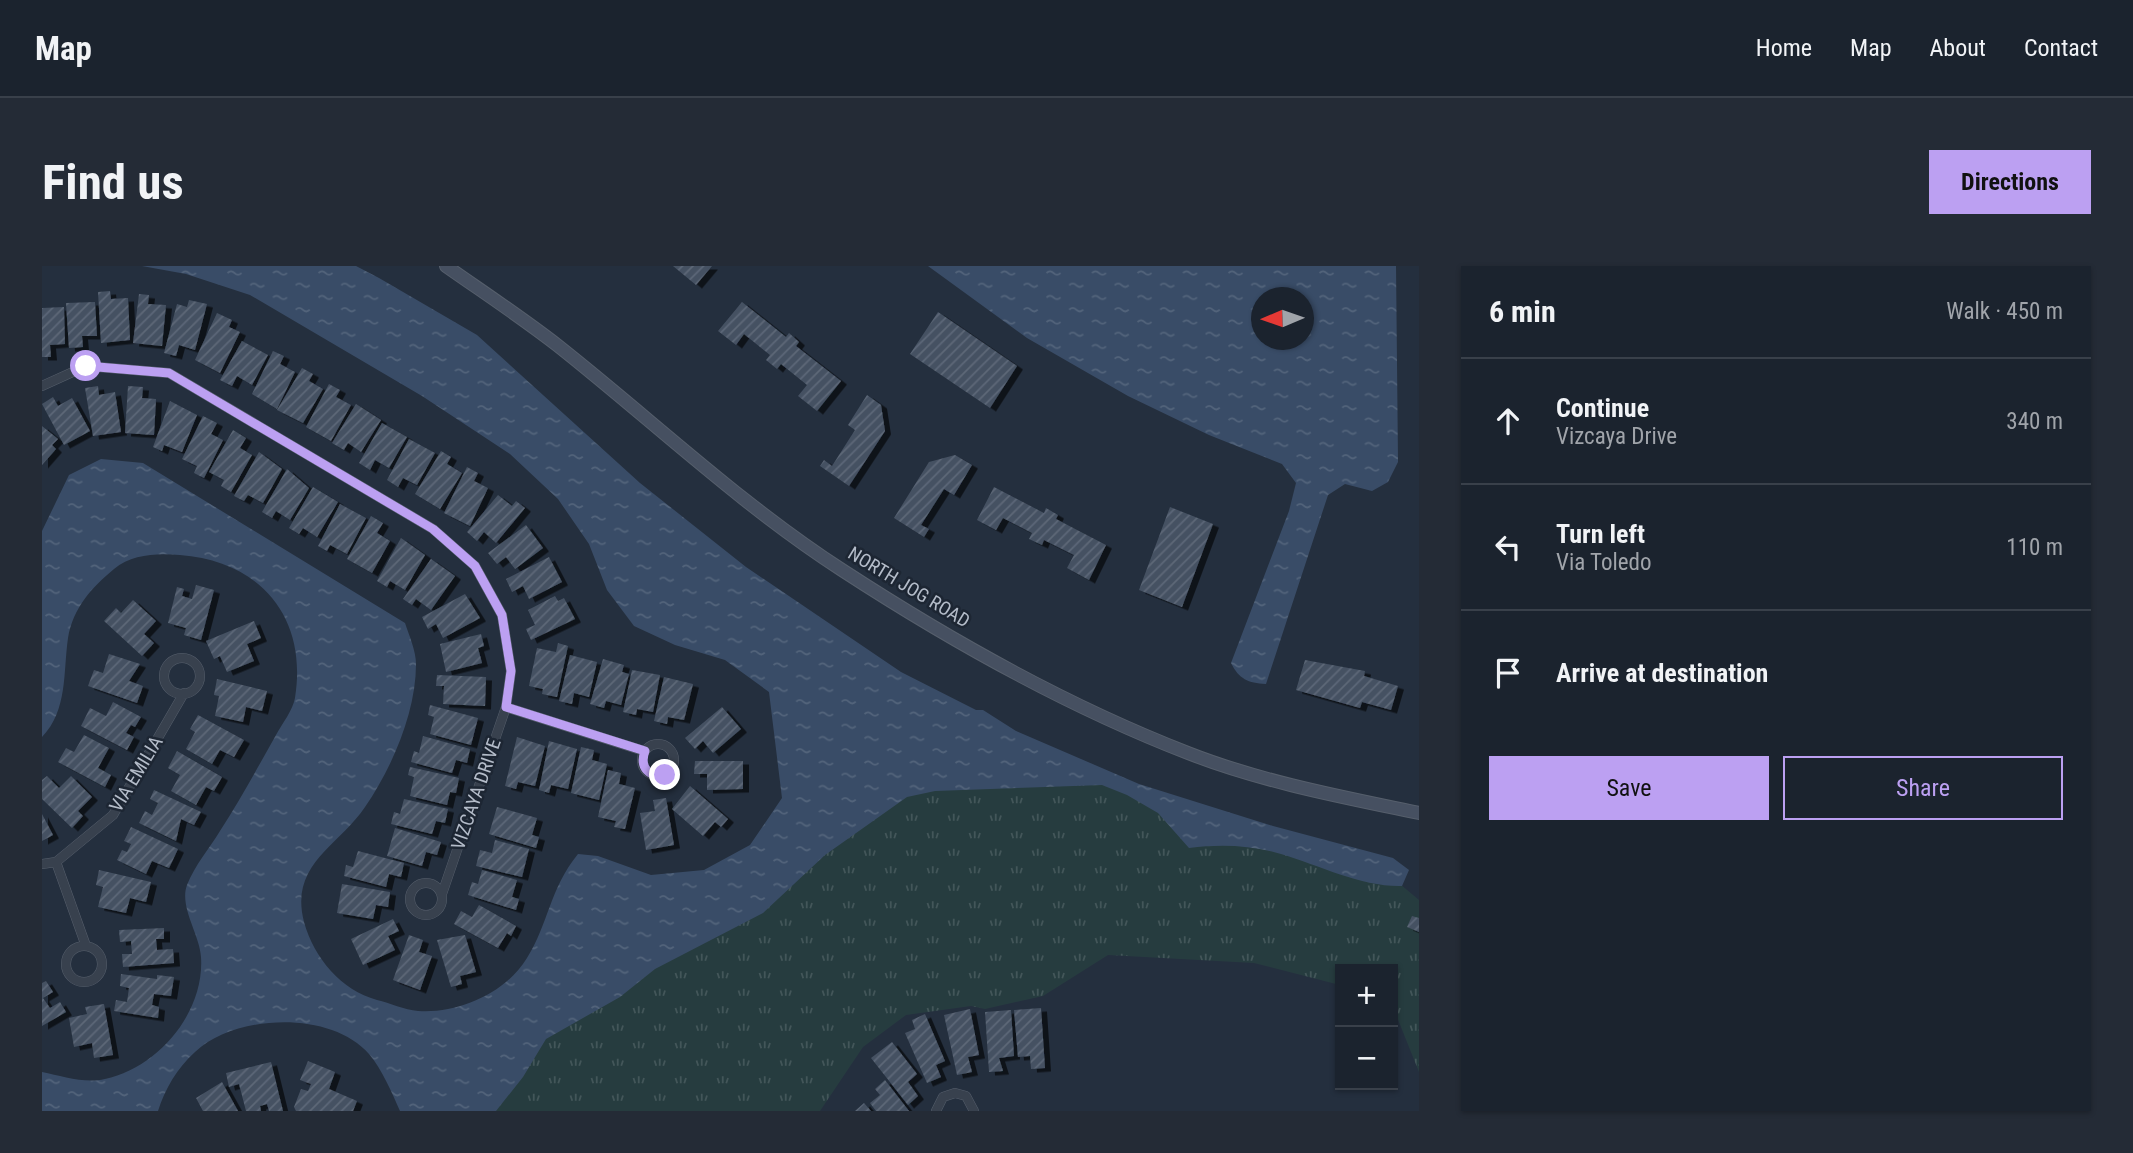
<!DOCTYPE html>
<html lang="en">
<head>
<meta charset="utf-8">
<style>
  :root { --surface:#1b232e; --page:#242b36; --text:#f1f3f6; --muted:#a0a4aa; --line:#39404a; --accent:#bca0f2 }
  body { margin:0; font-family:"Roboto Condensed",sans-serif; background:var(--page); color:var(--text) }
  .controls { position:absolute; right:21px; bottom:21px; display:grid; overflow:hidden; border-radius:0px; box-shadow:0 2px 5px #0004 }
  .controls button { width:63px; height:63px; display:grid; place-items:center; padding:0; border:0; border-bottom:2px solid var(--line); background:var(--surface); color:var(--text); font:35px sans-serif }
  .compass { position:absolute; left:1209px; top:21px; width:63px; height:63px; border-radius:50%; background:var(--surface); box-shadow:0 2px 5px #0004; rotate:268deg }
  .stop { position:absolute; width:21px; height:21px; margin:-16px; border:5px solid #bca0f2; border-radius:50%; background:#fff }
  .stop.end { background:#bca0f2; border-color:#fff; box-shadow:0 2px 7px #0008 }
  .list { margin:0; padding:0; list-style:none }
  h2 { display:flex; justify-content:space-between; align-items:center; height:91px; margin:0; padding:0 28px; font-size:30px }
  h2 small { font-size:23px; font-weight:400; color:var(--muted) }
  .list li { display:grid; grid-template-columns:46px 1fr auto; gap:21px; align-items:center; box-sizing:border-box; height:126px; padding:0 28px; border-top:2px solid var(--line) }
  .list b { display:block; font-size:26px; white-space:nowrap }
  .list p { margin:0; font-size:23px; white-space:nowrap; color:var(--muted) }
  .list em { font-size:23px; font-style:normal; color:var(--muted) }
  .actions { display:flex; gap:14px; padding:21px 28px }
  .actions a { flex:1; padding:16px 0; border:2px solid var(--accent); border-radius:0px; text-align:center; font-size:24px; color:var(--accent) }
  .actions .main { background:var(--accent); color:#111 }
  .icon { flex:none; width:38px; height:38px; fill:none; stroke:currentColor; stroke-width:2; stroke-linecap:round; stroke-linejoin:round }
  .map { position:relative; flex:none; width:1377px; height:845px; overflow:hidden; border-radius:0px }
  header { display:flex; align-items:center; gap:42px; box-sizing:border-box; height:98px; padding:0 35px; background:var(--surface); border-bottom:2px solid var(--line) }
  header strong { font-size:33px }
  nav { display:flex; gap:38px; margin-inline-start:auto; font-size:24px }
  .intro { display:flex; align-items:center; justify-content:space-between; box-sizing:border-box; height:168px; padding:0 42px }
  h1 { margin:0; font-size:49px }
  .button { padding:18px 32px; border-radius:0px; background:var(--accent); color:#111; font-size:24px; font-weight:700 }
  main { display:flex; gap:42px; padding:0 42px }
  aside { flex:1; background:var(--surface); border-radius:0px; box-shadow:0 2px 5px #0004 }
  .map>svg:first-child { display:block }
  .grass { fill:url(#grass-tufts) }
  .water { fill:url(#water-ripples); fill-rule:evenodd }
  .building { fill:url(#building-hatch); filter:url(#shadow) }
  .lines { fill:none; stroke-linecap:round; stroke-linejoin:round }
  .street-casing { stroke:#565f6c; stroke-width:10 }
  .secondary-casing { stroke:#565f6c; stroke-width:14 }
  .street { stroke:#38414e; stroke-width:9 }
  .secondary { stroke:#465061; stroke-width:12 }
  .route { stroke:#bca0f2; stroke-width:9 }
  .labels { text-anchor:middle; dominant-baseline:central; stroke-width:5; stroke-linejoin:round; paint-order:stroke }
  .street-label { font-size:19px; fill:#b4bcc9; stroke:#1d2633 }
</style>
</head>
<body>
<header>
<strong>Map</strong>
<nav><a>Home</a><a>Map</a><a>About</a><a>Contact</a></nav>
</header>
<div class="intro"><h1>Find us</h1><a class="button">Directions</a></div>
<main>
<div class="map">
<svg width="1377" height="845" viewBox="0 0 1377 845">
  <defs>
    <pattern id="grass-tufts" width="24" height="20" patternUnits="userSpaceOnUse" patternTransform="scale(1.75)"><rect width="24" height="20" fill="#263c3f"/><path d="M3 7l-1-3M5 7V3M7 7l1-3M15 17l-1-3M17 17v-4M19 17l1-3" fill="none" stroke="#435659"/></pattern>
    <pattern id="water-ripples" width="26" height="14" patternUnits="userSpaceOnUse" patternTransform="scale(1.75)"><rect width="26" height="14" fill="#394c67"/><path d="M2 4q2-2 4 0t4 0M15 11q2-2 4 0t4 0" fill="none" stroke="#53647b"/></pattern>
    <pattern id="building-hatch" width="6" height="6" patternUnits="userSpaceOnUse" patternTransform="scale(1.75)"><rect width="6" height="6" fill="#455162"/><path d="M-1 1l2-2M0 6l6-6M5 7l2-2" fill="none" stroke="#5d6877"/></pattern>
    <filter id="shadow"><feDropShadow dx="6" dy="3.5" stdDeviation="0" flood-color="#0009"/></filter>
  </defs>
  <rect width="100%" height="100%" fill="#242f3e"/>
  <path class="grass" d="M1032,504L1340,603L1377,634V806L1351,741V703H1298V719L1212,697L1066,689L1001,730L943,743L929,740L864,749L821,781L778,845H424L434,823L859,513Z"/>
  <path class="water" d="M100,0H314L337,12L435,69L598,217L704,301L859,406L934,444H941L974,465L1097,518L1231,560L1351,592L1367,604L1360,620C1320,621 1279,600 1239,588C1209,579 1178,578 1147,582L1116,547L1085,529L1060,519L893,525L865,531L783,589L721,647L613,703L578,731L504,773L481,811L454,845H358C350,827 340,803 327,788C289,744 193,748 153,786C135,802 123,823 116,845H0V806C20,810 43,818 63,813C116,802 163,746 159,691C158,669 137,641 145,619C153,599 167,583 178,565C198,534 216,501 234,469C240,458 251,444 253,432C266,351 218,295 138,289C115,287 90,288 72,303C50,321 31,342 26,372C21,406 26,444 0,471V265L27,209L59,193L101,197L363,357C367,369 374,385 374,398C374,446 350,502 323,541C297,580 247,598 262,656C272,692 299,724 335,734C348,737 362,744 376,745C416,748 464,727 485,692C507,657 507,624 536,588L556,590L609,609L662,604L708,579L740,532L727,426L683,394L633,379L592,360L565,324L547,278L516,233L468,188L380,130L208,29L144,8Z
    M886,0H1354L1356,196L1346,216L1330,225L1303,218L1286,229L1224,418C1206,417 1197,413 1189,397L1247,245L1254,217L1240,198L1167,169L1086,130L985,72ZM1220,32H1262V74H1220Z"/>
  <path class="building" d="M631,0H670L654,19Z
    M68,25L69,33L86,32L88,74L59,77L56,26Z
    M97,28L107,29L106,38L124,39L120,80L91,77Z
    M147,34L165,38L153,84L137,79L134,90L122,87L135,38L145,41Z
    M53,36L55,70H40L41,81L27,82L24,37Z
    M700,36L744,71L747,67L757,76L754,80L799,115L775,145L756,130L765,119L739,98L735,103L724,94L728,89L702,68L694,79L676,65Z
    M22,41L23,78L8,79L9,91H0V42Z
    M896,46L975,100L948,142L868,88Z
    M175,47L190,54L187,61L198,66L178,107L153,94Z
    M200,75L226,89L210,119L195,110L190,120L178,114Z
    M231,85L242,90L238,98L253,106L235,143L210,128Z
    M260,102L271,108L267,115L281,123L261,157L235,144Z
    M287,118L298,124L294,131L309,139L289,175L264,161Z
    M56,120L57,129L73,126L79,166L51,170L43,122Z
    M86,120L101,121L100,132L114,133L112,169L83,167Z
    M825,129L839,139L843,165L807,220L778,200L782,194L790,200L813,164L806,159Z
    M11,131L16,140L30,132L48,165L22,179L0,138Z
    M128,135L155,149L140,186L122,179L120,185L111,181Z
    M314,138L339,154L319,186L306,177L302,184L290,177Z
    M161,150L175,157L169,168L181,174L162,212L152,207L155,200L140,193Z
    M340,157L365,171L347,202L333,194L328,204L317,197Z
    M0,160L16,173L10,179L14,183L0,199Z
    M191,164L204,172L198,182L210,189L189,226L179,220L182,214L167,206Z
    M367,173L393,187L375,219L361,212L356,221L345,214Z
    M399,185L409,191L405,198L420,207L398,243L373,228Z
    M217,186L240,203L221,237L206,229L202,235L192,230Z
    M913,189L930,199L912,229L902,223L879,259L887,263L882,271L852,252L887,196Z
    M425,201L436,207L432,215L446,222L428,260L402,247Z
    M245,203L267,222L248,254L234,245L230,252L220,246Z
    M271,221L296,236L275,271L261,262L257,268L247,262Z
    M952,221L1002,247L1004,242L1016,249L1014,253L1064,279L1047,314L1025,302L1032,289L1002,274L1000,279L987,273L990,267L961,252L954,264L935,254Z
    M456,229L470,240L474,235L483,242L454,277L442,266L435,275L425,266Z
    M298,238L324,252L305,288L288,279L285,285L276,280Z
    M1128,241L1171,258L1140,341L1097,324Z
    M329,250L341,257L335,267L348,275L330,307L305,293Z
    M484,259L501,282L473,303L464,291L455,298L446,287Z
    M359,272L383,289L363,324L348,315L345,321L335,315Z
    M507,291L520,316L487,333L481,320L470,326L464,313Z
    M389,293L413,310L389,344L374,333L370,339L361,333Z
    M154,319L172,324L159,374L142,369L144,362L126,357L135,321L142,323L140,330L150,333Z
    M423,328L438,352L401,372L394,358L386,363L380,351Z
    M513,330L516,335L522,332L533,353L489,374L484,363L493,359L486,344Z
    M91,334L114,355L102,368L112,377L100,390L62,355L74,342L79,347Z
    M212,355L219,372L205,378L212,395L185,406L178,390L172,393L164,375Z
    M439,368L442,380L436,382L440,397L404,406L398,378Z
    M516,377L526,380L515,431L500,428L501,423L487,420L495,382L514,386Z
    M67,388L98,398L87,415L101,420L95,437L46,420L52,404L61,407Z
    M528,389L555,396L547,431L532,427L530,438L517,435Z
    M561,393L582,399L580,406L587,408L579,439L564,435L562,442L548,438Z
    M1263,394L1323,405L1322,410L1356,420L1349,444L1320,436L1318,442L1254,424Z
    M590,404L618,409L611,446L595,443L594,449L581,446Z
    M395,409L444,411L443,440L401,438L402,420H394Z
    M622,411L651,418L642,454L626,451L625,458L612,455Z
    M175,413L225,425L220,445L204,441L201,456L173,450L177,430L172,429Z
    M71,436L99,451L93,461L89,459L84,467L92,471L85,484L39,460L48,442L64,450Z
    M388,439L436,452L429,479L388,468L392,451L386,449Z
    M680,441L699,463L671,487L661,475L653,483L643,472Z
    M156,449L202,474L192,491L178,484L170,498L144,483L153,466L148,463Z
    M42,469L67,482L56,502L69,509L63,521L16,496L24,482L32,486Z
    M381,470L428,483L425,497L414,494L410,507L369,496L372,485L377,487Z
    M475,471L503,480L493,520L476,516L474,523L463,520Z
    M507,475L535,483L526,523L509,519L507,527L497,524Z
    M539,481L552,484L550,494L565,498L557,534L529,527Z
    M135,485L180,511L172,525L164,521L154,539L129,525L138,509L126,502Z
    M653,495H701V523L665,524V508H652Z
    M368,501L417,512L414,527L408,526L405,539L368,530L372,511L366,509Z
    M566,504L579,507L577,518L593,522L583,563L572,561L574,555L556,551Z
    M5,510L17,522L29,510L50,531L36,545L41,550L30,562L0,533V514Z
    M648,520L686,553L679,561L673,556L661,570L630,543Z
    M112,524L159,546L152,559L139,553L134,575L97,557L103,545L110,549L116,537L108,533Z
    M624,532L632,579L604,584L598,547L613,545L611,534Z
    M362,533L406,543L403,557L394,555L390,568L349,558L352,546L358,548Z
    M455,541L495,552L490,569L497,571L494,582L447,568Z
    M0,548L11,569L0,575Z
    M89,561L136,583L127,602L110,595L104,608L75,594L80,584L85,586L89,578L82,575Z
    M353,562L399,576L395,589L384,586L380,600L345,590Z
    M453,574L487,583L480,611L434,600L438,584L450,587Z
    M316,585L362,597L359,611L347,608L344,621L302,610L304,599L311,601Z
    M57,604L109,616L104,636L88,632L84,647L56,641L61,621L54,619Z
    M440,604L475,614L470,631L477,633L474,644L426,629L430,616L436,618Z
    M300,618L348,626L346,641L334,639L331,653L295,647Z
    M437,639L474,660L469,670L465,667L456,682L412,658L419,645L430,651Z
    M1370,650L1377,652V666L1365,661Z
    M351,653L357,665L346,670L353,684L321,699L309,673Z
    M122,662V673H114L115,684L131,683L132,697L81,701L80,688H90L89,675L78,676L77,664Z
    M367,669L381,674L377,686L390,690L378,724L351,714Z
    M423,669L434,706L418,710L420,718L409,721L395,674Z
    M79,708L115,713V709L132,711L129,730L112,728L110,739L117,741L116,752L72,745L74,734L85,736L87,722L78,720Z
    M4,715L11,726L1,732L8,742L18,736L24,746L0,760V717Z
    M62,738L71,789L52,792L50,777L32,781L27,752L45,748L43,741Z
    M999,742L1003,802L989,803L988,790L976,791L972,744Z
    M928,743L937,789L926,791L930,806L915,809L902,749Z
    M969,744L972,790L957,792L961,805L947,806L943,746Z
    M883,748L903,795L894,799L899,811L885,817L863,767L873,763L870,754Z
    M850,776L875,808L866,816L876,830L866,839L829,792Z
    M266,795L293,806L287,823L315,835L311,845H254L252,841L259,823L266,825L269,818L258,814Z
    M229,796L241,845H227L225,838L218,840L219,845H204L197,818L187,821L184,807Z
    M843,814L867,845H834L828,837L838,829L833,823Z
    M180,816L196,845H161L154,832Z
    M822,837L829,845H813Z"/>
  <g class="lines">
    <g class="street-casing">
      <path id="street" d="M0,120L44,100L127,107L391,263L433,300L460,349L469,405L464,441L400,628
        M122 410a18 18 0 1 1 36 0a18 18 0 1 1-36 0Z
        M464,441L602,485
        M600 494a16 16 0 1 1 32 0a16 16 0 1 1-32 0Z
        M14,596L44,680
        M0,598L14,596L71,549L142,427
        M368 633a16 16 0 1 1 32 0a16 16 0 1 1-32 0Z
        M24 698a18 18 0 1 1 36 0a18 18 0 1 1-36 0Z
        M894,845L901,831L913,827L924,830L932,845"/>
    </g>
    <g class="secondary-casing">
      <path id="secondary" d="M404,0C441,26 479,51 515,79C610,154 698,238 800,304C909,375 1025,440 1146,487C1220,516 1300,531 1377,547"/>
    </g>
    <use href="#street" class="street"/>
    <use href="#secondary" class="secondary"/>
  </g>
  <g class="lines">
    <path class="route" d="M44,100L127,107L391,263L433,300L460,349L469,405L464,441L603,485C597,501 607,512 623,509"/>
  </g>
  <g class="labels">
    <g class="street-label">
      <text transform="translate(867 321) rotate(31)">NORTH JOG ROAD</text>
      <text transform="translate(94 508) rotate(-59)">VIA EMILIA</text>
      <text transform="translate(434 528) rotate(-71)">VIZCAYA DRIVE</text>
    </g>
  </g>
</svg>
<div class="controls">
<button>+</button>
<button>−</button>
</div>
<svg class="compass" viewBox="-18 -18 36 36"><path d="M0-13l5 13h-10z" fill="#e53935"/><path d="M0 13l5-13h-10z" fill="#a0a4aa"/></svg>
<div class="stop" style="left:44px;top:100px"></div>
<div class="stop end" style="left:623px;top:509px"></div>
</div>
<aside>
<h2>6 min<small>Walk · 450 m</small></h2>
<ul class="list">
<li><svg class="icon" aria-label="ahead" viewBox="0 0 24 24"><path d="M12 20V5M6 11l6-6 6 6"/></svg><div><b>Continue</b><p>Vizcaya Drive</p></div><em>340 m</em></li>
<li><svg class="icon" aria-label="left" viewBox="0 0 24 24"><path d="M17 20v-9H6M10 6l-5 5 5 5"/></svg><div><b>Turn left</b><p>Via Toledo</p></div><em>110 m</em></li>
<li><svg class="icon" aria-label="arrive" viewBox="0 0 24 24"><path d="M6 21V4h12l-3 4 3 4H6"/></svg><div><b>Arrive at destination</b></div></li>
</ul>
<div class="actions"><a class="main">Save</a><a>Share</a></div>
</aside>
</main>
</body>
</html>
